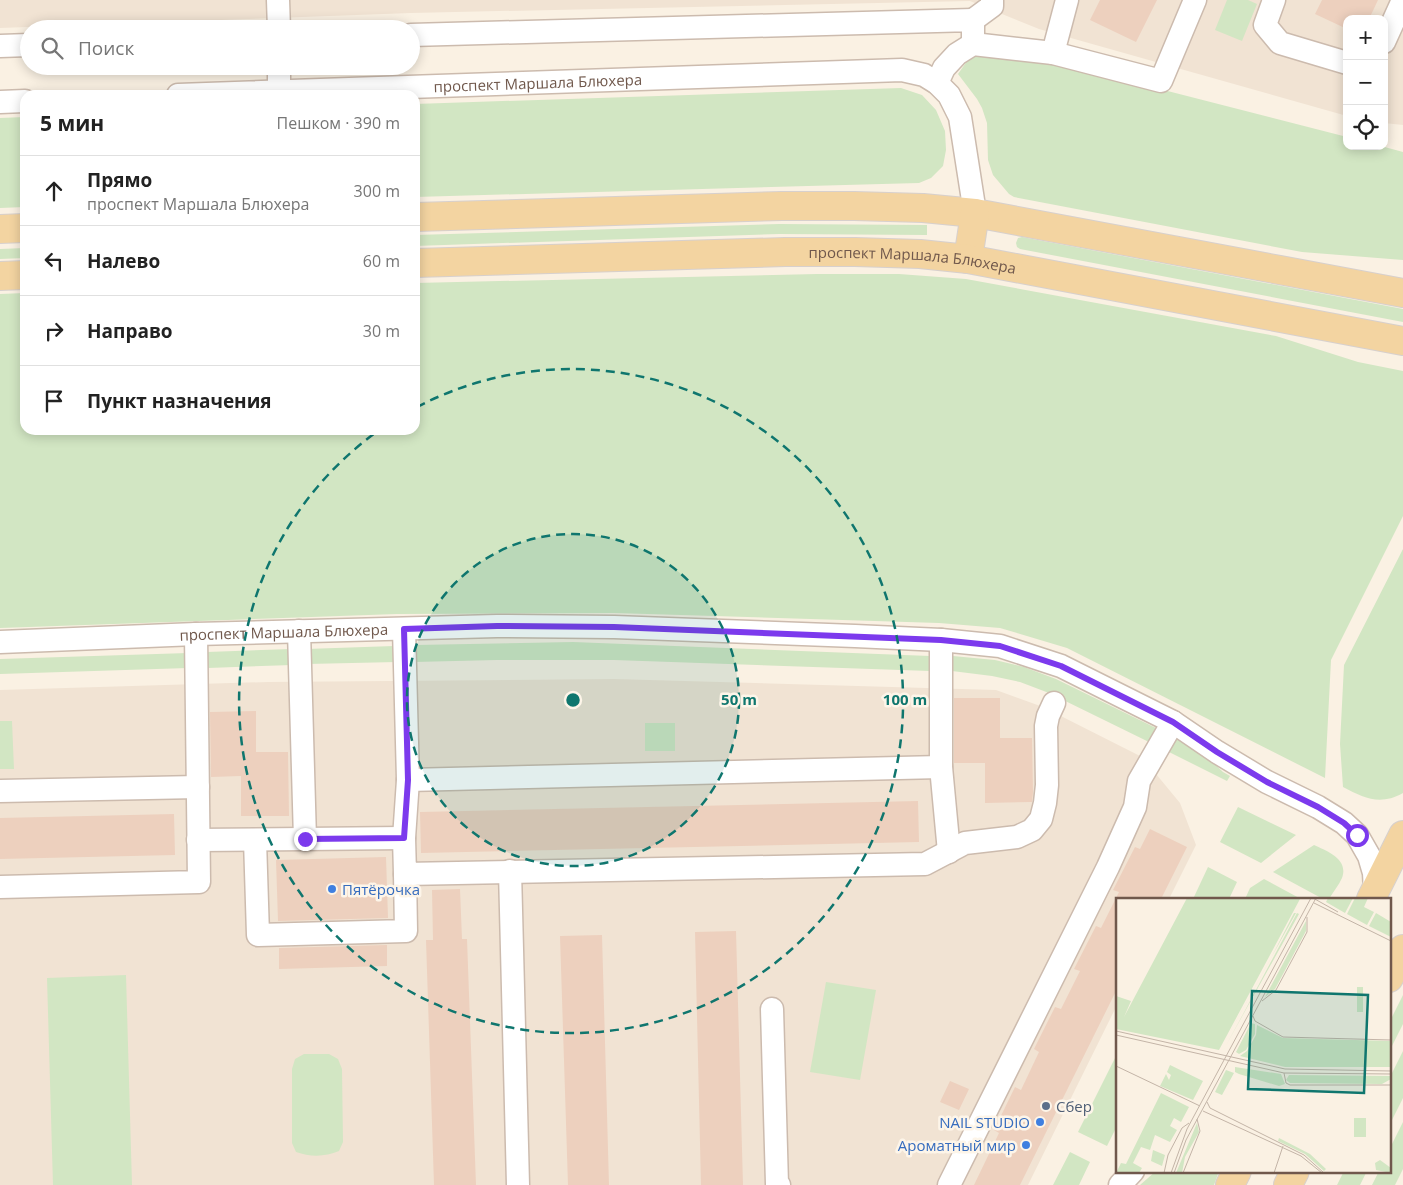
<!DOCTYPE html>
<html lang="ru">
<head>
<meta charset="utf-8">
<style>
  :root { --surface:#fff; --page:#f2f2f2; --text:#222; --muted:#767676; --line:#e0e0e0 }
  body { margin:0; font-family:"Open Sans",sans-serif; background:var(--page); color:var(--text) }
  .controls { position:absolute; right:15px; top:15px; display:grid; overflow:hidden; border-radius:10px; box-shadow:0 2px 12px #0003 }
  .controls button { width:45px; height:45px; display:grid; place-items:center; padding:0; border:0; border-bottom:1px solid var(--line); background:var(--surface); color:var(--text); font:25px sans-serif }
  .stop { position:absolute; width:15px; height:15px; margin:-11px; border:4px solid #7c3aed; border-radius:50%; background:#fff }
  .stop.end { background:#7c3aed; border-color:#fff; box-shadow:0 1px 5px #0008 }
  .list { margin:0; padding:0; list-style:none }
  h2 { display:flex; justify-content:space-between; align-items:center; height:65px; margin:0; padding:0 20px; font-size:21px }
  h2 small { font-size:16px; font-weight:400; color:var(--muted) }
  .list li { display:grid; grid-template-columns:32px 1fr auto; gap:15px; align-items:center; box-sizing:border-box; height:70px; padding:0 20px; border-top:1px solid var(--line) }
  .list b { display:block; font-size:19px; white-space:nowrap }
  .list p { margin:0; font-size:16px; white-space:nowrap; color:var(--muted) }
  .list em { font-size:16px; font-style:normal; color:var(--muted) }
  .icon { flex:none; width:28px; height:28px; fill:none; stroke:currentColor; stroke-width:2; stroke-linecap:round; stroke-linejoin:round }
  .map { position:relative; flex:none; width:1403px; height:1185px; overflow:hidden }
  .search { position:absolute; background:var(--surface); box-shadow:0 2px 12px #0003; left:20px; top:20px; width:400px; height:55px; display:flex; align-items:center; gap:12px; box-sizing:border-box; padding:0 18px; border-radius:28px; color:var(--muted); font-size:19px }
  .panel { position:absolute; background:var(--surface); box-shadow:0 2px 12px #0003; left:20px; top:90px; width:400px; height:345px; border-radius:15px }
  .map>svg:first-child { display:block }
  .residential { fill:#f1e3d3 }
  .green { fill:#d2e6c3 }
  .building { fill:#edd0be }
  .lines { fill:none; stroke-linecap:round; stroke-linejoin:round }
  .minor-casing { stroke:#ccbbae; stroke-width:25 }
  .major-casing { stroke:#d7d0cd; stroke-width:30 }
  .minor { stroke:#fff; stroke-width:22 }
  .major { stroke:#f3d4a1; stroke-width:28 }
  .route { stroke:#7c3aed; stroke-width:6 }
  .ring { fill:none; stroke:#0f766e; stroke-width:2.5; stroke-dasharray:9 6 }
  .shop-dot { fill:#3f7fe0; stroke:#fdf5e9; stroke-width:2 }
  .service-dot { fill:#5c6f8a; stroke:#fdf5e9; stroke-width:2 }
  .labels { text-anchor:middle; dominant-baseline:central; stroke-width:5; stroke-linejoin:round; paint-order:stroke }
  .street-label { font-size:15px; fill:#70584c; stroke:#fdf5e9 }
  .shop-label { font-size:15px; fill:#366cbe; stroke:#fdf5e9; text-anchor:end }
  .service-label { font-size:15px; fill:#4e5e75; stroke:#fdf5e9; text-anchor:start }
  .inset-road { fill:none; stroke:#c3b4a7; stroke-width:1 }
  .view { fill:#0f766e; fill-opacity:0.15; stroke:#0f766e; stroke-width:2.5 }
  .inset-edge { fill:none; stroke:#70584c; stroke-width:2.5 }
  .centre { fill:#0f766e; stroke:#fdf5e9; stroke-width:2.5 }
  .ring-label { font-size:15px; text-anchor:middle; font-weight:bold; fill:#0f766e; stroke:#fdf5e9; stroke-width:5; stroke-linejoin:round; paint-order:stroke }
</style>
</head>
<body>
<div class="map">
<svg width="1403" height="1185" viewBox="0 0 1403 1185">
  <rect width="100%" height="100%" fill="#faf1e3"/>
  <path class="residential" d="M0,0H1403V125L1384,123V19H1347V116L1039,29L970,1L411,13L0,28Z
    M614,679L996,690L1043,707L1142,757L1180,803L1196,845L1169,899H1117V1005L1028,1185H0V690L268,682Z"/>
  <path class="green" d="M1227,0H1248L1257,4L1242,41L1215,30Z
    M972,54L1070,66L1347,137V146H1381L1403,152V260L1302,252L1014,197L1009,194L993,175L988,160L987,123L982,108L977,99L958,74Z
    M901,88L922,95L936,110L945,131L946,150L943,166L931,178L919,183L415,197V104Z
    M25,117V207L0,208V118Z
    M779,224L927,225V235L779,234L415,246V235Z
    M1022,237L1403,309V322L1020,249L1017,247L1016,243L1018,238Z
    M25,248V258L0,259V249Z
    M817,274H899L966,279L1276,336L1358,362L1403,371V516L1331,660L1325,778L1067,648L1000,628L939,623L614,613L397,614L0,628V294L25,293V430H415V283Z
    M1403,549V793C1380,806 1364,798 1343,787L1340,744L1344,665Z
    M573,642L930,656V671L614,660H497L414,662L415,645Z
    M394,646L397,662L307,664L306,649Z
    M291,649L292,665L208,668L207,652Z
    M188,653V668L0,674V659Z
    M953,656L995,660L1024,667L1056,679L1160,730L1153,744L1049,693L1020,682L992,676L952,671Z
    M0,721H12L14,769H0Z
    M645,723H675V751H645Z
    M1176,738L1200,750L1223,772L1230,776L1227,781L1169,752Z
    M1238,807L1296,835L1261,863L1220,842Z
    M1314,845C1327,851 1349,859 1342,878C1339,885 1333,892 1329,899H1323L1273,872Z
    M1208,867L1237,882L1229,899H1193Z
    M1264,879L1301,899H1245L1250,888Z
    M126,975L132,1185H53L47,978Z
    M826,982L876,990L860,1080L810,1072Z
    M1403,995V1024L1389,1052V1023Z
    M1403,1051V1098L1389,1126V1079Z
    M304,1054H329L338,1059L342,1069L343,1142L339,1151C325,1157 310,1157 296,1152L292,1143V1069L295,1059Z
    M1117,1054V1126L1107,1146L1078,1132Z
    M1403,1122V1169L1395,1185H1372L1379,1171H1389V1150Z
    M1070,1152L1090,1162L1079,1185H1053Z
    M1156,1171H1219L1214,1185H1140Z
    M1344,1171H1367L1360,1185H1337Z"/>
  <path class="building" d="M1100,0H1157L1136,42L1090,20Z
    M1322,0H1378L1369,19H1347V29L1315,14Z
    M954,698H1000V738H1032L1033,792L1032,802L985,803V763H954Z
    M256,711V752H288L289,816H241V776L211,777L210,712Z
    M918,801L919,842L421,853L420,812Z
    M174,814L175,855L0,859V818Z
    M1150,829L1187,847L1161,899H1117V989L1020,1185H974L999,1133L994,1130L1015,1087L1021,1090L1039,1052L1034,1049L1055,1007L1061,1009L1080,971L1074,969L1096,926L1101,928L1119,892L1113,890L1135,847L1140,849Z
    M386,857L388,918L278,921L276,860Z
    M460,889L462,939H467L476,1185H434L426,940H433L432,890Z
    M736,931L743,1185H701L695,932Z
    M602,935L609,1185H568L560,936Z
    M387,945V966L279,969V948Z
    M950,1081L969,1089L959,1110L940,1102Z"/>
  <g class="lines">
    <g class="minor-casing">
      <g id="minor">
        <path d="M278,0L279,29"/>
        <path d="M1274,0L1265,25L1280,43L1347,63"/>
        <path d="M973,20L992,6V0"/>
        <path d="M411,35L973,20V44"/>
        <path d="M1384,42L1403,0"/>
        <path d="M0,46L29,45"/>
        <path d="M1053,53L1067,0"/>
        <path d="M937,83L944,68L957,54L973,44L1053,53L1161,81L1195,0"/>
        <path d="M279,91V66"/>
        <path id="s1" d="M178,95L902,70L924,75L937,83L949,95L960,117L975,213"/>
        <path d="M0,102L25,101"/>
        <path d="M404,629L408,780L404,838L405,874L925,864L965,843L1017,837L1032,830L1041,819L1045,803L1047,785L1046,726L1048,716L1054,703"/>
        <path d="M299,631L305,839"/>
        <path d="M941,640V767L949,852"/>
        <path id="s2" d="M0,642L196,634L497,626L614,627L855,636L941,640L1000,646L1061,666L1173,722L1217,752L1267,782L1318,807L1344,823L1357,835L1369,856L1374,873L1375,891"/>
        <path d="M408,780L941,767"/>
        <path d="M0,791L198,787"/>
        <path d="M198,840L404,838"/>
        <path d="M255,840L258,935L406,931L405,874"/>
        <path d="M510,871L518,1185"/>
        <path d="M0,887L199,882L196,634"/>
        <path d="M772,1009L777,1184L779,1185"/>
        <path d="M949,1185L1108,867L1135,807L1139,781L1173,722"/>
        <path d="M1120,1185L1133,1171"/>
      </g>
    </g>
    <g class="major-casing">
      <g id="major">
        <path d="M415,217L782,206H854L923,208L975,213L1403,293"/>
        <path d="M0,229L25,228"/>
        <path d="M968,259L975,213"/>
        <path id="s3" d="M415,263L785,252H855L920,254L968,259L1403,341"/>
        <path d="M0,276L25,275"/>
        <path d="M1371,899L1403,835"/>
        <path d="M1389,978L1403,949"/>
        <path d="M1230,1185L1237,1171"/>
        <path d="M1288,1185L1295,1171"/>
      </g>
    </g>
    <use href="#minor" class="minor"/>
    <use href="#major" class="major"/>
  </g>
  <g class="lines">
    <path class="route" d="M305,839L404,838L408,780L404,629L497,626L614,627L941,640L1000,646L1061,666L1173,722L1217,752L1267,782L1318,807L1344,823L1357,835"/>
  </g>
  <circle cx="573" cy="700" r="166" fill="#0f766e" fill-opacity=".12"/>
  <g class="ring">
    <circle cx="573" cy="700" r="166"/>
    <path d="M417 407A332 332 0 1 1 378 431"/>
  </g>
  <g class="shop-dot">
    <circle cx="332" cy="889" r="5"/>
    <circle cx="1040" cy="1122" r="5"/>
    <circle cx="1026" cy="1145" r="5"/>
  </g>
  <circle class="service-dot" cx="1046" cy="1106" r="5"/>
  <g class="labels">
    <g class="street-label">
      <text stroke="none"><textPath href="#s1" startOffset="360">проспект Маршала Блюхера</textPath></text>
      <text stroke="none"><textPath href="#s3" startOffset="498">проспект Маршала Блюхера</textPath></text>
      <text stroke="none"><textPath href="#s2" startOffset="284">проспект Маршала Блюхера</textPath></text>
    </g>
    <g class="shop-label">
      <text x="342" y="889" text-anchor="start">Пятёрочка</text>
      <text x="1030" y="1122">NAIL STUDIO</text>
      <text x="1016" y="1145">Ароматный мир</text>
    </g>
    <g class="service-label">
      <text x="1056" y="1106">Сбер</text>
    </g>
  </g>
  <g transform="translate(1116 898)">
    <rect width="275" height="275" fill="#faf1e3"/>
    <path d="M71,0L184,1L103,152L0,131V98L15,103L8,119ZM212,0H237L229,15L210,4ZM239,0H252L248,9L258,14L251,27L231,16ZM178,15H180L105,150L154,62ZM181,15L183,16L108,151L126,118ZM260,15L275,24V39L253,28ZM190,23V33L159,91L149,99ZM241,89H247V114H241ZM135,125L139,126V136L130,152L123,156L120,154ZM141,127L167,140L275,143V169H169L124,158L131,153L140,137ZM54,167L87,183L77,202L44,188L50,176L53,182L55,177L51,174ZM119,169L165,176L169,186L163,188L123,176L119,174ZM110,172L118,175L106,197L99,194ZM173,177L275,178V181L266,186L174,185L170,182ZM45,195L73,209L65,224L58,220L54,228L61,232L54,244L39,237L34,252L25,249L17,265L26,270L23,275H0L5,265L10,266ZM238,220H250V239H238ZM81,225L83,234L69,259L66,275H60ZM163,240L194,256L210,271L208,273L189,256L162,243ZM37,252L49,257L46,268L35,263ZM264,262L275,270V275L260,272L259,265Z" fill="#d2e6c3"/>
    <path class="inset-road" d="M197,0L222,14M198,5L275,43M146,103L160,92L191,34V19M137,118L139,123L167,139L275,142M0,133L169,171L275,173M0,137L168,175L275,176M0,168L84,208M168,175L170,185L174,187H275M91,204L94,210L188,257L208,275M87,213L185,258L206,275M48,275L52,257L66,230L73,225M55,275L71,231L195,0M58,275L70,242L200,0M67,275L84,233L81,221M158,275L167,248"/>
    <path class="view" d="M136,93L252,97L248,195L132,191Z"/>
    <rect width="275" height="275" class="inset-edge"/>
  </g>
  <circle cx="573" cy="700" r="8" class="centre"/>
  <g class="ring-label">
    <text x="739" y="705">50 m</text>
    <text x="905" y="705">100 m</text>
  </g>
</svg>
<div class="controls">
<button>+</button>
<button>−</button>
<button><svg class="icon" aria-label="locate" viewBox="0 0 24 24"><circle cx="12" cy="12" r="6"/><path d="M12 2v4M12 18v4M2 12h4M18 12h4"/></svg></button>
</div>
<div class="stop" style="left:1357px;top:835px"></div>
<div class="stop end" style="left:305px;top:839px"></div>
<div class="search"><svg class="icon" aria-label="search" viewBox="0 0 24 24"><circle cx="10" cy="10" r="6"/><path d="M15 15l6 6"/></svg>Поиск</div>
<section class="panel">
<h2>5 мин<small>Пешком · 390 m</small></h2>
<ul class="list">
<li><svg class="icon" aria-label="ahead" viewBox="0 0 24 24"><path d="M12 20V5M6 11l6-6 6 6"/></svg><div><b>Прямо</b><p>проспект Маршала Блюхера</p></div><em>300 m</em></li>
<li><svg class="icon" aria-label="left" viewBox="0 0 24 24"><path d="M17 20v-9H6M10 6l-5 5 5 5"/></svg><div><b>Налево</b></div><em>60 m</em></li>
<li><svg class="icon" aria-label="right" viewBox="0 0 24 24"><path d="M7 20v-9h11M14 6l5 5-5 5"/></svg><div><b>Направо</b></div><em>30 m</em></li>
<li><svg class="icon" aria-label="arrive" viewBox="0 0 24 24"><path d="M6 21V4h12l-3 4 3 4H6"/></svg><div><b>Пункт назначения</b></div></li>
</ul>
</section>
</div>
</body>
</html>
